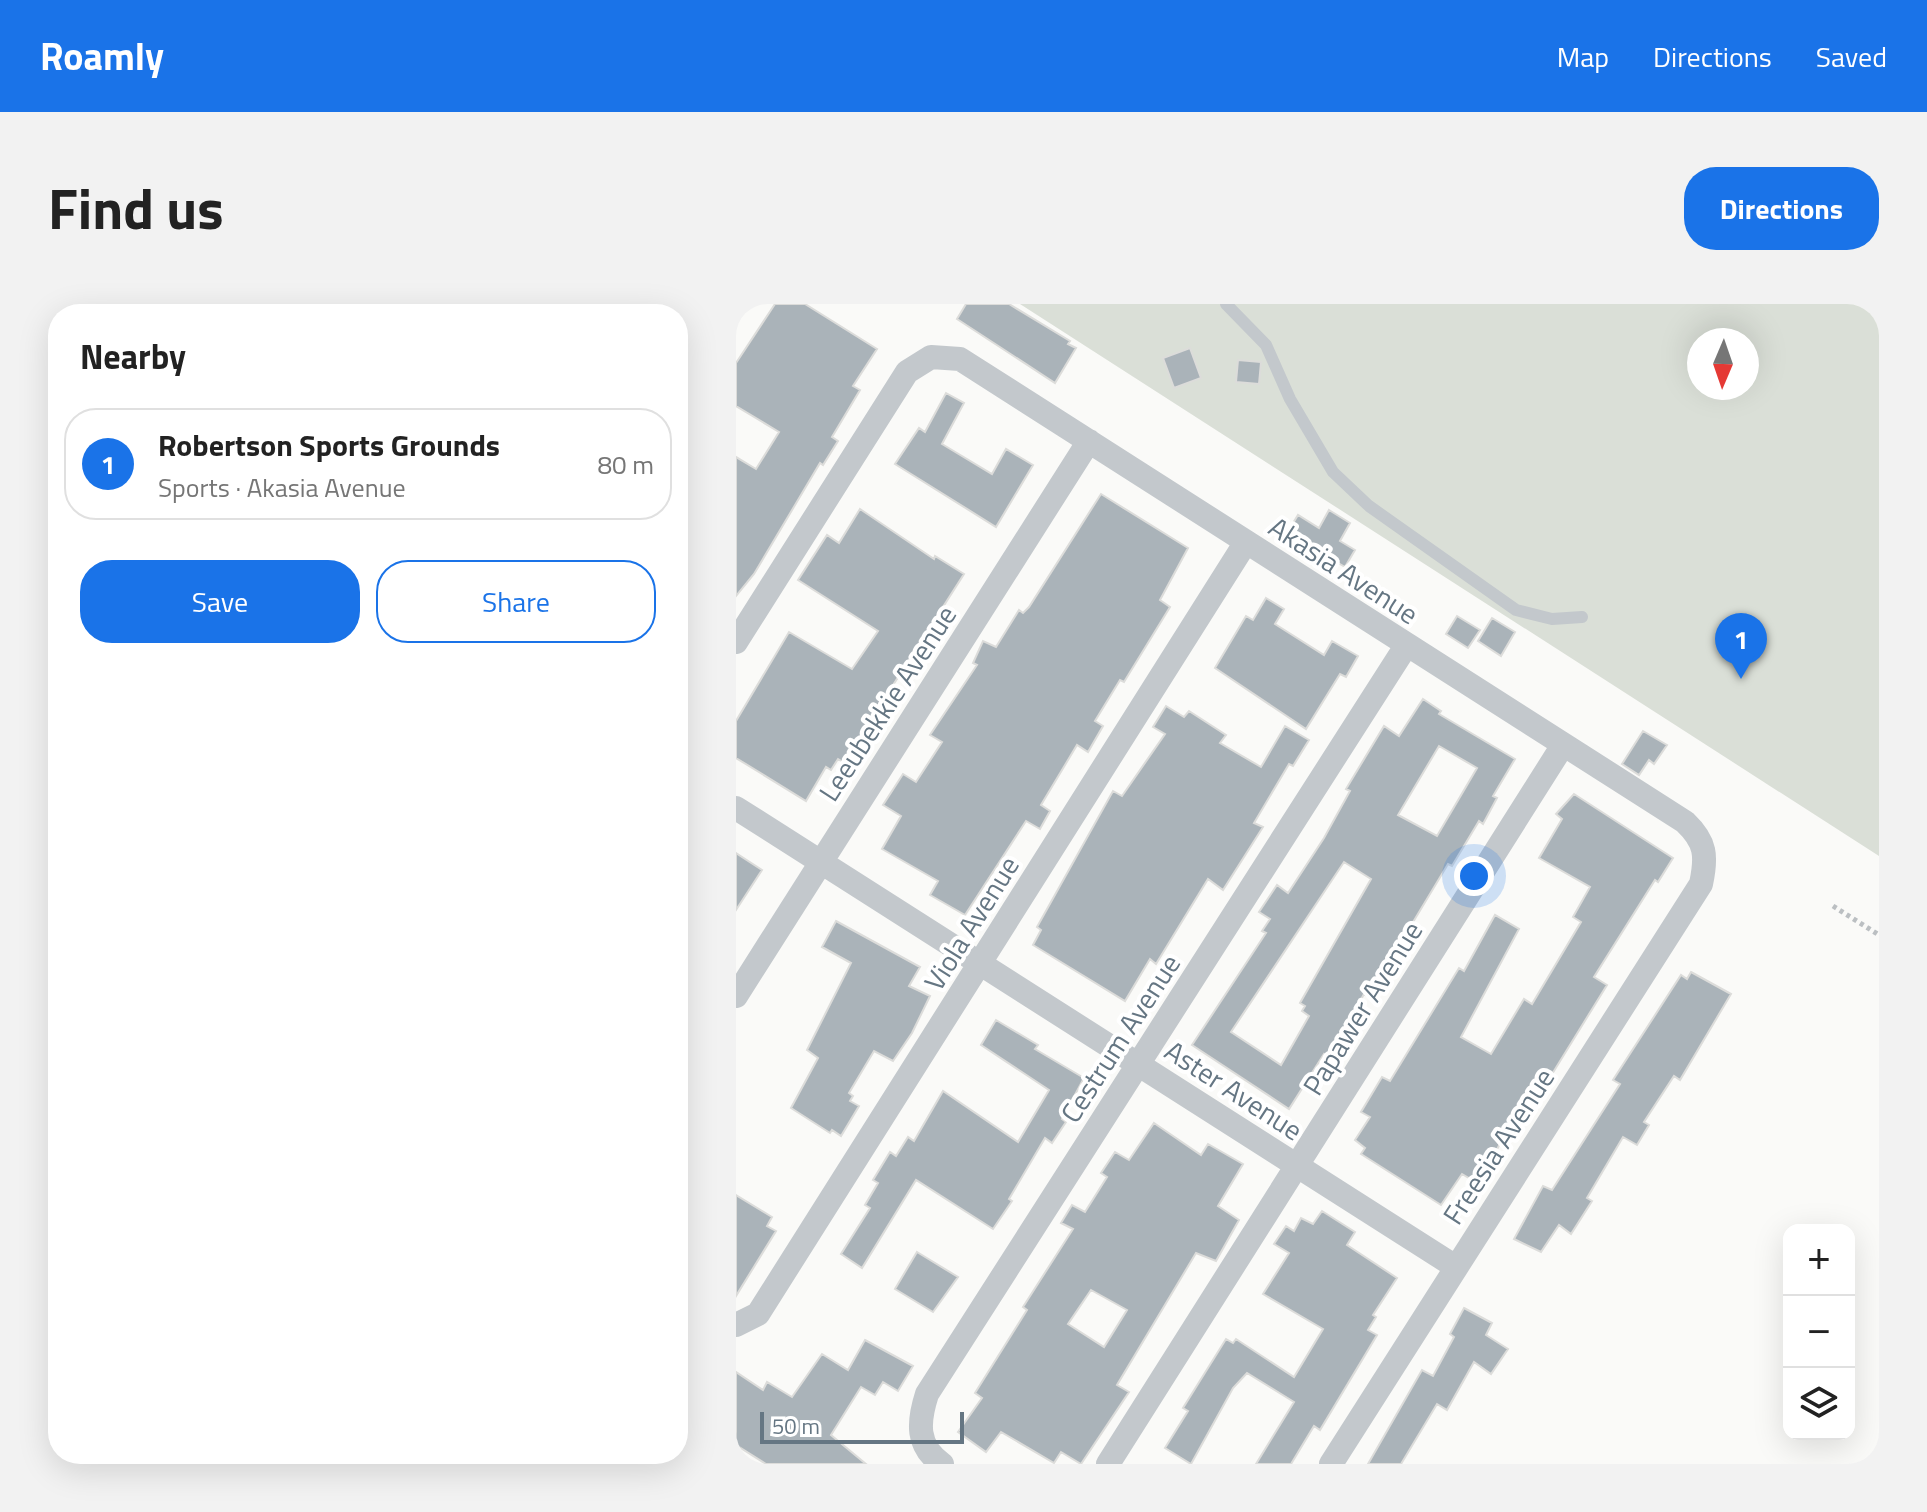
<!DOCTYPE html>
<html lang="en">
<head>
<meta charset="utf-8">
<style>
  :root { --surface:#fff; --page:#f2f2f2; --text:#222; --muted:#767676; --line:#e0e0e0; --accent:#1a73e8 }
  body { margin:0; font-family:"Titillium Web",sans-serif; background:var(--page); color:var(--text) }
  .controls { position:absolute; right:24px; bottom:24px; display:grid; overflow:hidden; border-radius:16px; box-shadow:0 8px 32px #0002 }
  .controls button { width:72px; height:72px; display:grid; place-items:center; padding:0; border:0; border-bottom:2px solid var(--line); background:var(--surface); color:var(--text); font:40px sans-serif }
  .compass { position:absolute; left:951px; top:24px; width:72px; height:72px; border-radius:50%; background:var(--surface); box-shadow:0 8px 32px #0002; rotate:182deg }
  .scale { position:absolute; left:24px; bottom:20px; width:204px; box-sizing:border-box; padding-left:8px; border:4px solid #657683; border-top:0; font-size:22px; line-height:28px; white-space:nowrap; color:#657683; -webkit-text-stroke:6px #fff; paint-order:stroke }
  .you { position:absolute; left:738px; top:572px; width:28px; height:28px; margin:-20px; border:6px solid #fff; border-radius:50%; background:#1a73e8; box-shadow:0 0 0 12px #1a73e833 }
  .badge { display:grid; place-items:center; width:52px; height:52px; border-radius:50%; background:var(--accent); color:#fff; font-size:26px; font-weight:700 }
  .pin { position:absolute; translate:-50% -66px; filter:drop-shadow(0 2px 4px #0008) }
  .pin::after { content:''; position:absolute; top:42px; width:28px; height:24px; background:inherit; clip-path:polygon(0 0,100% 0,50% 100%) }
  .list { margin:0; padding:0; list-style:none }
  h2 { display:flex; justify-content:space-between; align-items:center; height:104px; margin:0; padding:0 32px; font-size:34px }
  h2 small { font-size:26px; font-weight:400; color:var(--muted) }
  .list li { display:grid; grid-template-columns:52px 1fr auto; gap:24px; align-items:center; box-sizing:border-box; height:112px; margin:0 16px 16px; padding:0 16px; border:2px solid var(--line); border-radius:32px }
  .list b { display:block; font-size:30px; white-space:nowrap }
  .list p { margin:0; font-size:26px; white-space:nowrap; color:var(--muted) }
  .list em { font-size:26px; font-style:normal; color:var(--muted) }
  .actions { display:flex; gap:16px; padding:24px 32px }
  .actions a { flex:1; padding:18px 0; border:2px solid var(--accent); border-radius:32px; text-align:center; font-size:28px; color:var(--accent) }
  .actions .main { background:var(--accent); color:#fff }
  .icon { flex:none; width:44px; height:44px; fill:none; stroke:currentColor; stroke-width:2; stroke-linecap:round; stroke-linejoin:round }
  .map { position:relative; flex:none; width:1143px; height:1160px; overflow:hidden; border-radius:32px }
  header { display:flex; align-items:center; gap:48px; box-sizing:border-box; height:112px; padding:0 40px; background:var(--accent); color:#fff }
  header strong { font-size:38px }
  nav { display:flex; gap:44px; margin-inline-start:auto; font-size:28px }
  .intro { display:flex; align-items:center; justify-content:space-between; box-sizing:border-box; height:192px; padding:0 48px }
  h1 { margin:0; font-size:56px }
  .button { padding:20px 36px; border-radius:32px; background:var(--accent); color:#fff; font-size:28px; font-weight:700 }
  main { display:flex; gap:48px; padding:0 48px }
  aside { flex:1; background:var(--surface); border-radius:32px; box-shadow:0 8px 32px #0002 }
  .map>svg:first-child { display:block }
  .green { fill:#dadfd7; fill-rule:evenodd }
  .building { fill:#aab3b9; stroke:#dcdcda; stroke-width:2; fill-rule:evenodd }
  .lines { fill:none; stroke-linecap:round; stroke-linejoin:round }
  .path { stroke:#bbbfc2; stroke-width:5; stroke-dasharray:4 4; stroke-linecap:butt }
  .lane { stroke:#c3c8cc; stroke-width:12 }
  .street { stroke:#c3c8cc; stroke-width:24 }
  .labels { text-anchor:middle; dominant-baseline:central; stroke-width:8; stroke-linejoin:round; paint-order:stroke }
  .street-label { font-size:28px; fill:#657683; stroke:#fff }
</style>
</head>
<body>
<header>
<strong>Roamly</strong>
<nav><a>Map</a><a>Directions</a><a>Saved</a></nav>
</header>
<div class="intro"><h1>Find us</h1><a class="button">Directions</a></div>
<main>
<aside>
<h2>Nearby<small></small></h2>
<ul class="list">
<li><span class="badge">1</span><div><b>Robertson Sports Grounds</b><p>Sports · Akasia Avenue</p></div><em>80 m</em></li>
</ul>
<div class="actions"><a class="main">Save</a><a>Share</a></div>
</aside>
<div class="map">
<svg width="1143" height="1160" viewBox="0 0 1143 1160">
  <rect width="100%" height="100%" fill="#fafaf8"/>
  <path class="green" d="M284,0H1143V552ZM963,36H1011V84H963Z"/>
  <path class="building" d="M39,0H69L141,45L117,82L124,86L96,133L102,137L87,161L84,159L18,270L0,292V153L20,165L43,128L0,102V59Z
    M230,0H273L334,37L332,40L340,44L319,79L221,15Z
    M454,44L465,74L438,84L427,54Z
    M502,56L525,58L523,80L500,78Z
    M210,89L228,99L206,140L256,170L270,145L297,161L260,223L159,160L183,124L189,128Z
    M365,190L452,244L424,296L434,303L388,378L384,376L359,417L367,422L352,448L341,441L305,501L314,507L304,525L290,517L229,611L194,591L202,577L146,545L165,512L147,501L167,470L180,478L206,438L194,431L241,361L237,359L247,337L260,343L283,306L287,309L293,303Z
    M124,205L198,255L199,252L228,270L145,400L152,404L117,464L102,455L95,466L90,463L70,497L0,454V417L53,328L116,365L142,327L62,276L91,231L103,239Z
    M593,206L614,219L604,237L619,246L609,263L551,229L562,211L583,224Z
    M530,294L548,305L539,320L588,351L596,337L622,352L610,373L604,370L570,425L479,364L510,312L517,316Z
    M721,312L744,326L732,344L710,330Z
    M756,314L779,328L765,352L742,337Z
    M687,395L705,407L703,410L779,455L757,492L761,494L747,520L743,517L716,562L712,560L653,658L661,662L639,697L628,690L593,754L588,750L553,805L456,741L530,629L526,627L534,615L523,608L541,581L552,589L588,534L614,487L610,485L648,422L663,432ZM703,442L741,464L701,532L662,511ZM608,558L635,575L564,699L569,702L566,707L573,712L545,761L495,728Z
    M430,402L448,413L453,407L490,431L484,439L525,463L549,422L573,436L557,462L553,460L518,519L527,523L487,586L472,575L420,660L414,655L389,697L297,641L305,626L301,623L377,487L386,492L429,430L417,423Z
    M907,427L931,441L918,460L913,456L903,471L886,460Z
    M838,490L937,554L922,578L919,576L858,673L871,681L805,788L794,782L743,880L726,870L705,901L625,850L629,844L619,836L634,813L625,808L646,773L654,777L723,664L728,667L759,611L783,625L725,733L755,750L788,695L796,700L845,618L837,613L854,583L803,554L826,515L820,510Z
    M0,549L26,566L0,606Z
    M100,617L184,663L173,682L194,692L176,729L157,757L138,747L113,789L117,792L114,797L123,802L105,832L96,826L94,829L55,804L82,754L71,746L115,659L86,643Z
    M955,668L995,690L944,776L938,772L908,818L913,821L901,841L887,833L851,894L856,897L835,930L823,921L805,948L778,935L807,882L816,886L884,780L877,776L945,671L951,675Z
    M260,716L302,741L299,745L348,774L326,815L330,818L316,839L309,834L273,895L276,897L257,925L180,876L126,964L105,950L134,904L129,901L142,879L137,876L154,848L160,852L172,833L178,837L207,787L282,838L313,786L245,741Z
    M418,819L465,851L472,840L507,860L482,902L503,916L480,957L460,949L381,1081L393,1088L345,1160L325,1148L318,1159L265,1128L250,1148L222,1128L246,1094L239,1089L291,1006L287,1003L337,925L325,919L336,901L349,908L371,873L365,869L379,848L393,856ZM355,986L391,1006L368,1043L332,1020Z
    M0,891L36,913L31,922L40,927L0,992Z
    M586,907L619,928L611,941L661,974L637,1011L640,1013L632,1026L641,1031L584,1126L578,1122L555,1160H520L558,1098L511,1069L497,1084L455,1160L429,1144L452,1107L447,1104L490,1035L497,1039L500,1035L558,1073L587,1025L527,990L553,949L538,940L550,922L558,927L565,914L577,920Z
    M181,948L222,973L197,1008L159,985Z
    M728,1004L756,1019L750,1031L772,1045L755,1070L738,1058L711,1106L701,1100L665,1160H632L686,1066L697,1072L718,1033L714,1030Z
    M129,1036L177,1062L162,1087L147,1078L139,1091L125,1083L95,1131L130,1160H30L0,1141V1068L27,1086L31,1078L56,1093L86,1050L112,1066Z"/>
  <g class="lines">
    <path class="path" d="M1097,602L1143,631
      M0,1160H1"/>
    <path class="lane" d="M490,0L530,41L554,95L597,168L633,202L780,306L816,315L846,313"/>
    <path class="street" d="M0,338L171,68L195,53L224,55L949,518C970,538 971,552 965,580L595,1160
      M0,504L720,963
      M0,692L353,137
      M0,1021L22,1010L510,238
      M206,1160C180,1142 182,1118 191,1090L670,342
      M372,1160L827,441"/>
  </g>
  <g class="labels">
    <g class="street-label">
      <text transform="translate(608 266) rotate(33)">Akasia Avenue</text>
      <text transform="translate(151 399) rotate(-57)">Leeubekkie Avenue</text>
      <text transform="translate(235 619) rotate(-58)">Viola Avenue</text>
      <text transform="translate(626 704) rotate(-58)">Papawer Avenue</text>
      <text transform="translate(384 734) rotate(-57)">Cestrum Avenue</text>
      <text transform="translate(498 786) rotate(33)">Aster Avenue</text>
      <text transform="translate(762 842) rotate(-57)">Freesia Avenue</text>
    </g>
  </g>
</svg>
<div class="controls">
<button>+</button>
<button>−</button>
<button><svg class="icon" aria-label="layers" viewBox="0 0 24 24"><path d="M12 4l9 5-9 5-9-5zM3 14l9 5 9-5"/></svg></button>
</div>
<svg class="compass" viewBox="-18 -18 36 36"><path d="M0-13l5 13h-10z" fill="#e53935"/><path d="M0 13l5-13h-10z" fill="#767676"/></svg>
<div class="scale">50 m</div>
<div class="you"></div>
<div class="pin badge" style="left:1005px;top:375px">1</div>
</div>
</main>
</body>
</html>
